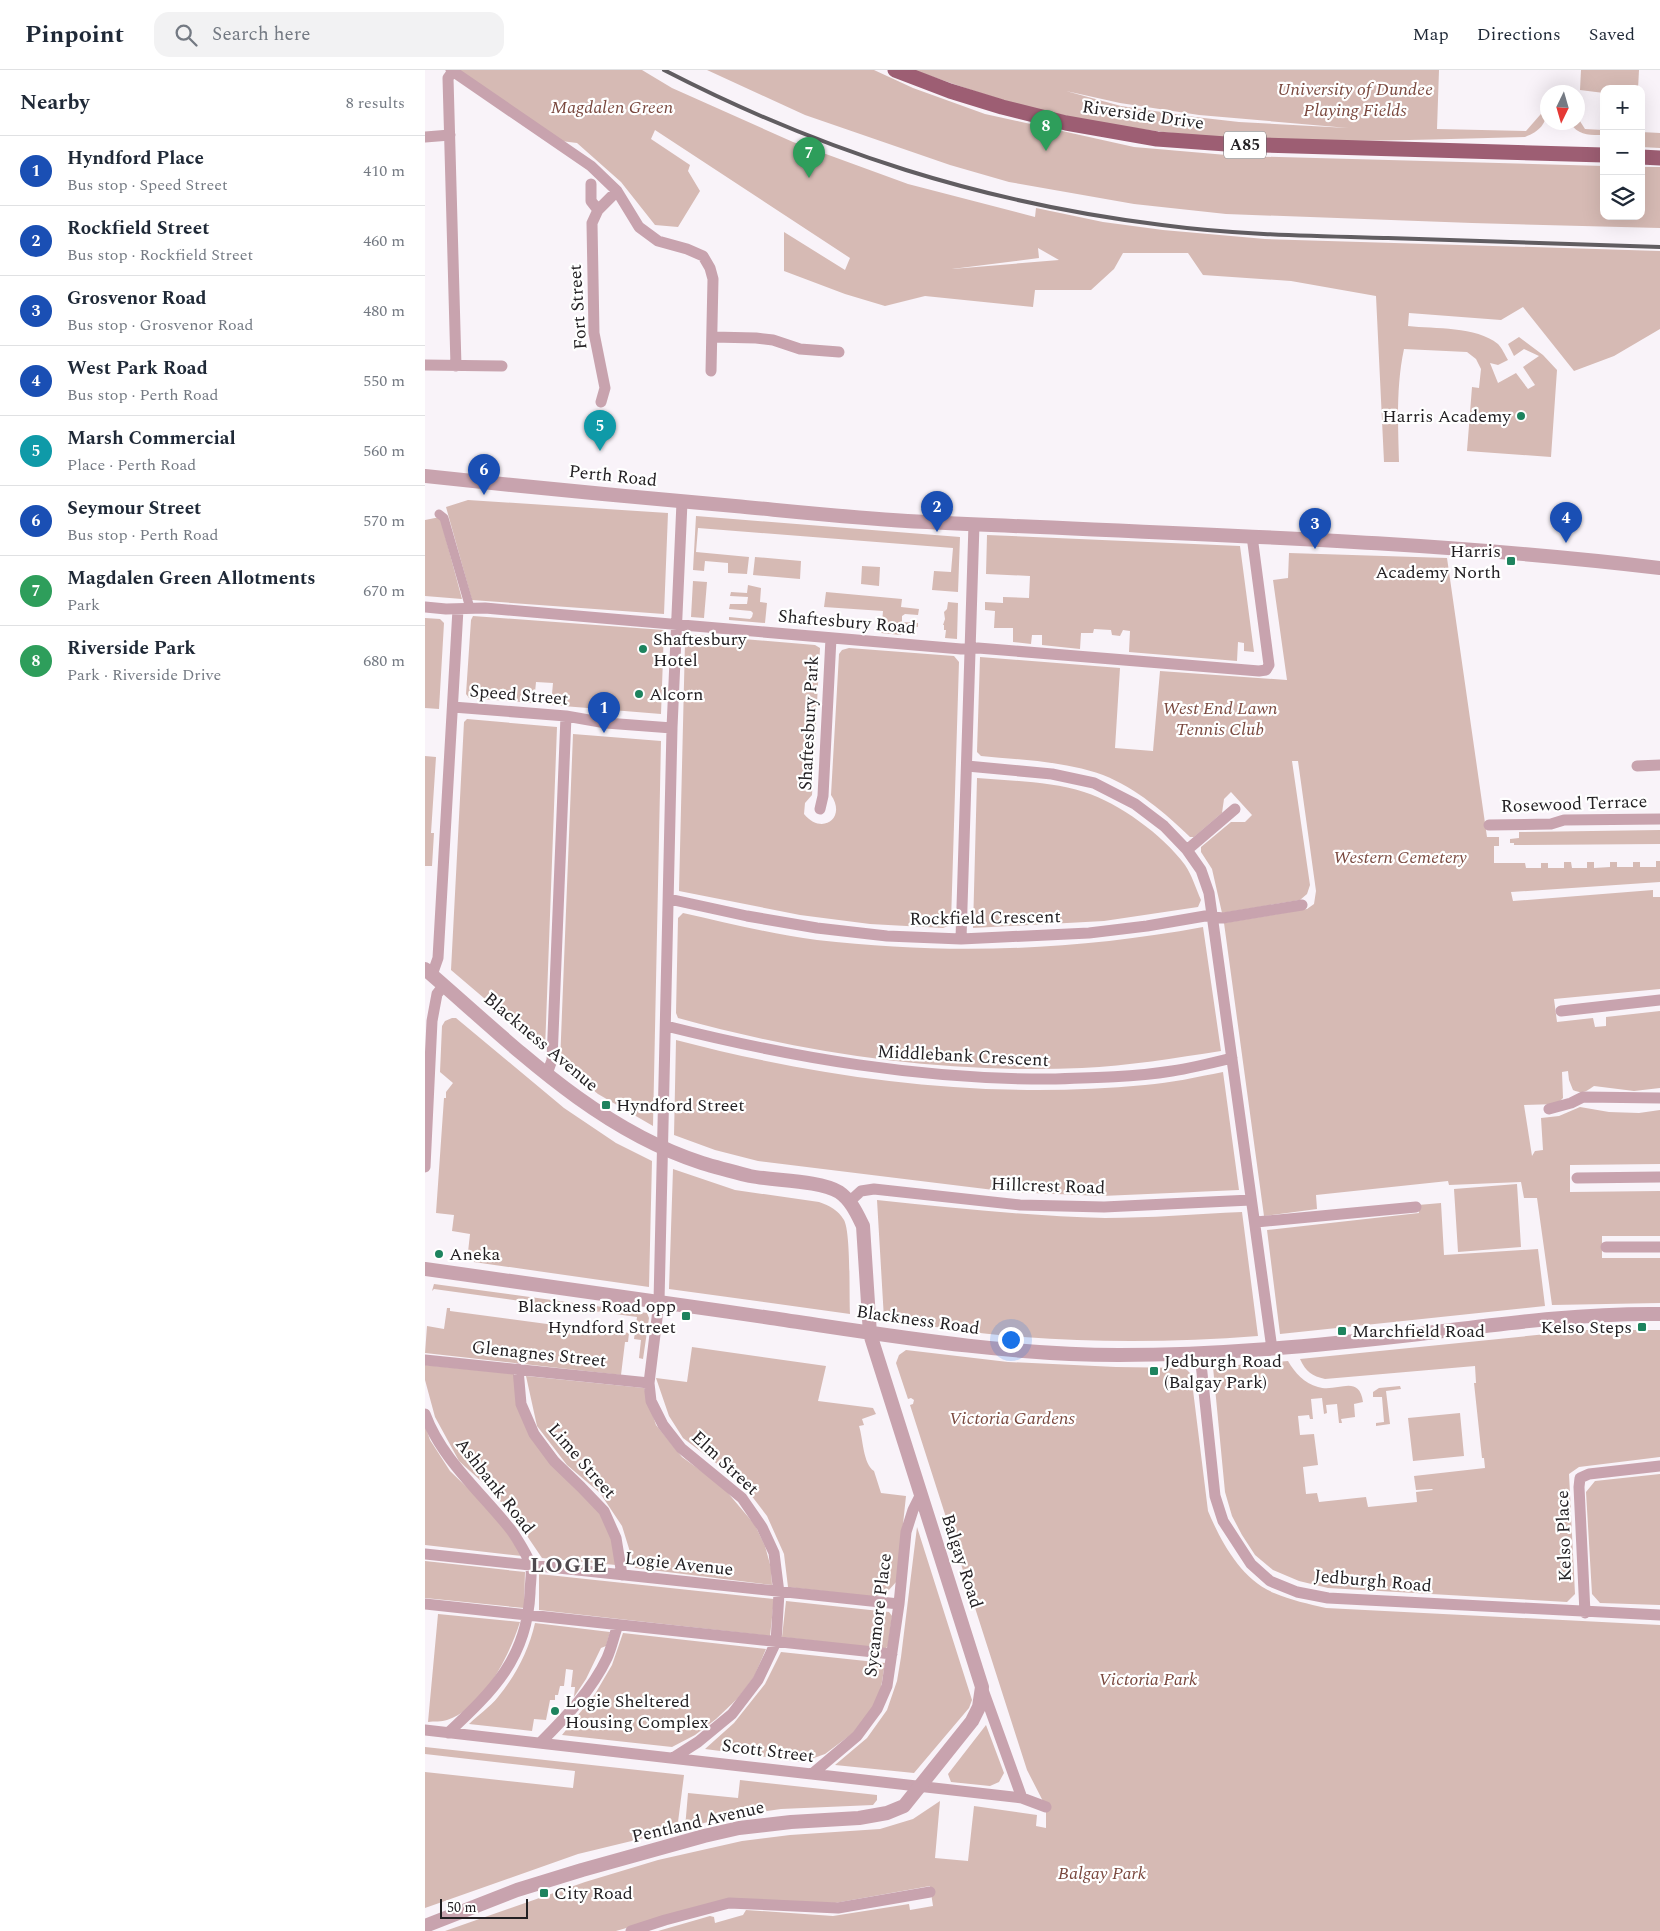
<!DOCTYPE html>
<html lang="en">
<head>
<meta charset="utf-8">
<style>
  :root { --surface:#fff; --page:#f2f2f3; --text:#1f2937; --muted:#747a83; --line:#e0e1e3; --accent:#1d835e }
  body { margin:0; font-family:Spectral,serif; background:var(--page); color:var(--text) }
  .controls { position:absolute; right:15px; top:15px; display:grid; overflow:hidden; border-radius:10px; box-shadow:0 5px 20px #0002 }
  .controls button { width:45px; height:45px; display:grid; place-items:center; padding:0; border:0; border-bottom:1px solid var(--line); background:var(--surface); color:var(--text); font:25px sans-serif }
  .compass { position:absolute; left:1115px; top:15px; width:45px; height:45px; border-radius:50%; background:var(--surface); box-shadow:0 5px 20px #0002; rotate:185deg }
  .scale { position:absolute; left:15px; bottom:12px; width:88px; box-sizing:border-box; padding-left:5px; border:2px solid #232023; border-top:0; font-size:14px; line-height:18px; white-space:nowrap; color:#232023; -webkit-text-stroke:4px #fff; paint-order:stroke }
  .you { position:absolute; left:585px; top:1269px; width:18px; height:18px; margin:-12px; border:4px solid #fff; border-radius:50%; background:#1a73e8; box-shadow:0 0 0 8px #1a73e833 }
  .badge { display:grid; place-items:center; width:32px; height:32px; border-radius:50%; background:var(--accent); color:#fff; font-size:16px; font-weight:700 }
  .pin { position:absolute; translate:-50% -41px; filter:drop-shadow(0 1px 2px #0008) }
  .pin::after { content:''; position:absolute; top:26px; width:18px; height:15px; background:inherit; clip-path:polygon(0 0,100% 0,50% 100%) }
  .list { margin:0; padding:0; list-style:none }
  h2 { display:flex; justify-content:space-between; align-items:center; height:65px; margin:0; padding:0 20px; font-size:21px }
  h2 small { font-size:16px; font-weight:400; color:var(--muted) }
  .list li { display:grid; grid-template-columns:32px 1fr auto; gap:15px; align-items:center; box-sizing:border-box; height:70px; padding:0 20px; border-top:1px solid var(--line) }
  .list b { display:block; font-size:19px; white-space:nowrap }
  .list p { margin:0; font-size:16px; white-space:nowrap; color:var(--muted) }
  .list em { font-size:16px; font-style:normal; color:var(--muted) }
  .icon { flex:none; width:28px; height:28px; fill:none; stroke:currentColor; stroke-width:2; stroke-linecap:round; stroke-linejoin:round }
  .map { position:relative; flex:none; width:1235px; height:1861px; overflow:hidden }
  header { display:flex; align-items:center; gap:30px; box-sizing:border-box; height:70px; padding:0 25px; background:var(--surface); border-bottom:1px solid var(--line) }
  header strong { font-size:24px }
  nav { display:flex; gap:28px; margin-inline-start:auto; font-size:18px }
  .search { width:350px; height:45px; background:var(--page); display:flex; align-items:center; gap:12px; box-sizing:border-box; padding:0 18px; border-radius:15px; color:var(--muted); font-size:19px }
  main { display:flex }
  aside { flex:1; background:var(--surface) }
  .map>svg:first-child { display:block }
  .green { fill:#d6bab4; fill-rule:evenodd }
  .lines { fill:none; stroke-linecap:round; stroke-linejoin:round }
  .pedestrian { stroke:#c8a3ae; stroke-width:9 }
  .minor { stroke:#c8a3ae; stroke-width:11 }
  .tertiary { stroke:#c8a3ae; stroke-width:14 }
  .primary { stroke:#9d5e73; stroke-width:15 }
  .rail { stroke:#615d61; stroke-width:4 }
  .poi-dot { fill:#1d835e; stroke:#fff; stroke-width:2 }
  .labels { text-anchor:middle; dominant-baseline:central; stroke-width:4.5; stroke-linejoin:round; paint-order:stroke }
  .shield { fill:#fff; stroke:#656365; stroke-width:1 }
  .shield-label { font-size:16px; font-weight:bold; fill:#232023 }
  .park-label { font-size:18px; font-style:italic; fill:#7a483e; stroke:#fff }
  .street-label { font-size:18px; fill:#232023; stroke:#fff }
  .poi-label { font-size:18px; fill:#232023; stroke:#fff; text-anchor:start }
  .district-label { font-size:22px; font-weight:bold; letter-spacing:1px; fill:#4e494e; stroke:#fff }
</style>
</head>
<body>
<header>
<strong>Pinpoint</strong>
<div class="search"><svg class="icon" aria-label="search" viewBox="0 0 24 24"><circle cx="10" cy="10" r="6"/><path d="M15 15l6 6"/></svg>Search here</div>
<nav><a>Map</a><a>Directions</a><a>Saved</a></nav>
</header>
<main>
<aside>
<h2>Nearby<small>8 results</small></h2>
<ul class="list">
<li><span class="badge" style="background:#1a4fb4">1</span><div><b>Hyndford Place</b><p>Bus stop · Speed Street</p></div><em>410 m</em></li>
<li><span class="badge" style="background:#1a4fb4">2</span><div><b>Rockfield Street</b><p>Bus stop · Rockfield Street</p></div><em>460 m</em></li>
<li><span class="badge" style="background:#1a4fb4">3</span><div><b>Grosvenor Road</b><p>Bus stop · Grosvenor Road</p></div><em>480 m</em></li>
<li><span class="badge" style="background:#1a4fb4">4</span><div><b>West Park Road</b><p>Bus stop · Perth Road</p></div><em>550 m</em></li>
<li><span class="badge" style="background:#0f9aa8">5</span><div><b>Marsh Commercial</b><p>Place · Perth Road</p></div><em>560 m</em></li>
<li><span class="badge" style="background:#1a4fb4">6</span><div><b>Seymour Street</b><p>Bus stop · Perth Road</p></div><em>570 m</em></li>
<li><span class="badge" style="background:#2e9e5b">7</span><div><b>Magdalen Green Allotments</b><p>Park</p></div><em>670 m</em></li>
<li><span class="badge" style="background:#2e9e5b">8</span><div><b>Riverside Park</b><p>Park · Riverside Drive</p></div><em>680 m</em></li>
</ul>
</aside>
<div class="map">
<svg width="1235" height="1861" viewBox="0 0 1235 1861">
  <rect width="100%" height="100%" fill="#f9f3f9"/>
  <path class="green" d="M31,0H217L247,18L368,72L483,114L610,147L611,138L678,152L738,160L840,169L1235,181V259L1189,286L1149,301L1098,237L1076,250L984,243L983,256C1010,259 1051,256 1073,274C1077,278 1080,285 1083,290L1073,295L1065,293L1073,313L1091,303L1103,319L1110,315L1098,297L1114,286L1099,279L1089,286L1083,274L1094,267L1118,285L1132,300L1126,387L1042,381L1047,317L1054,318L1056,299L1051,289L1042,282L979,279C971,316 973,355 974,392H959L951,226L866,211L778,205L763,183H698L689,199L666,220H610L608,237L500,226L460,236L420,224L359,201V162L420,200L425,188L230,60L226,69L265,95L263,101L275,121L253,157L230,155L196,112L152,73L136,71ZM613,178L634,190L527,199L614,188Z
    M282,0H449L488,18L560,44L709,77L813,86L1179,96V146H1216V97H1235V158L1047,153L801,144L709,134L584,112L525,95L380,45Z
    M488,0H1014L1012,59L1101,61L1122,37C1122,54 1115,61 1100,67C980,70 857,76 738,62C684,55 630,45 578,30C548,21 518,10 488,0ZM641,21L695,33L774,45L923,58L814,52L770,47L696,36Z
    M1156,0H1214L1213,19H1179V23L1155,20Z
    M1153,48L1160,59L1179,60V65C1165,65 1154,66 1145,53L1152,52Z
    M1216,62L1235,63V78L1216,77Z
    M43,430L243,443L239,544L47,530L21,437Z
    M271,446L535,467L533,522L507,520L509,501L526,502L528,478L273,458L271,482L324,487L322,504L303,503V493L280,491L279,501L268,500Z
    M15,447L37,529L0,526V450Z
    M562,465L815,476L829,582L819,581V573L813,572L812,591L704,582L705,561L698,560L695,566L687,565L686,560L669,559L668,563H656L655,579L617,575V565H607L606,574L588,572V558H569L570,541L560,540V532L578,533V527L604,528L605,506L561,504Z
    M864,483L1022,488L1062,767H1074V776H1069V793H1100L1101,798H1116V793H1123V798H1139V792H1146L1147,798H1162V792H1169V798L1185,797V792H1192V797H1208V792H1215V797H1231V791H1235V812L1086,822L1088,831L1228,820V827H1235V919L1129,929L1132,952L1168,948L1170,957L1181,956V947L1235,941V1018L1209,1021L1169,1016C1161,1022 1157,1024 1148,1020L1144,1010L1143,1001L1137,1002L1138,1028L1132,1034L1099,1035L1107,1086L1110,1081L1118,1080L1116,1048L1134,1046L1155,1037L1184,1042L1214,1043L1235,1040V1094L1145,1095V1122L1235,1121V1166H1177V1188H1235V1233L1127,1235L1112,1128H1099L1096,1112L1024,1115L1023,1111L891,1125L892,1139L839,1146L799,853L882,839L889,834L891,821L873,691H867L885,815L882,824L875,830L797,843L787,799L776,782V777L806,752H820L827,745L806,722L799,729L797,743L769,767H765C740,743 711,718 678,705C639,691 597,690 556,686L552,682L555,587L695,598L690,678L728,681L735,601L862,610L848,510L863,508Z
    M330,487L376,491L375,509L328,505Z
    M437,496L455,497L454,516L436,514Z
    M268,511L282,512L279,548L266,547Z
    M323,515L336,518L335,532L342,533L340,553L304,550V547L325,549L327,547L328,543L326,541L304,539L305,534H322L323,527L305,526L306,522L322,523Z
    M401,522L477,529L476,537L494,539L493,545L480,544L477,546V552L493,553V557L477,556L476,565L456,563L458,541L399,537Z
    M523,532L533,533L532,569L520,568L521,560H519V555H518L520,549L519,542L522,539Z
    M48,546L239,560L236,644L126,635L128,613L111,612L109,633L44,628L41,624L46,550Z
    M0,548L15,549L19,553L14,639L0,638Z
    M270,565L390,575L395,578L387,725L380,733L379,744C397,766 422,748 406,725L414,584L417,580L424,578L529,586L534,592L526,852L523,856L518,858L445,854L375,845L254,821L260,572L264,567Z
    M42,649L132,657L120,980L26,900L39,652Z
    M148,664L236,671L228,1056L173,1024L135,993Z
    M0,686L11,687L6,763H9L7,796H0Z
    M552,708C587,711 625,711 659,722C694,733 738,765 760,795C767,805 771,819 776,830L773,837L679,851L548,858Z
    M1235,760V774L1089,775V773H1085V769L1094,768V762Z
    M258,843C302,853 347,864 392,870C523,885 648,881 778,857L796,981C750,988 703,996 657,998C521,1004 383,984 253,948L251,943L253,848Z
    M27,948H31L139,1038L191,1073L227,1091L224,1217L42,1191L45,1164L27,1161L29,1145L11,1143L19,1028H21V1022L28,1013L15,1002L17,956L20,951Z
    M251,970C404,1010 562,1030 720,1015C746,1013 772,1007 798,1002L814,1120L677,1126L585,1122L333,1091L290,1080L249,1065Z
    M248,1099L310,1120L394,1132C405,1136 413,1140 419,1150C426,1163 424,1226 425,1244L244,1219Z
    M1092,1114L1096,1177L1033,1182L1029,1119Z
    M452,1130C528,1138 603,1146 680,1148C725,1148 771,1144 817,1142L833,1266C755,1272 677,1273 598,1267C552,1264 505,1256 459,1249Z
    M1016,1133L1019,1185L1113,1179L1120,1236L855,1264L842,1160L994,1143L993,1135Z
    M9,1214L222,1243L224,1248L218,1289L214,1288L216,1270L209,1269L212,1247L9,1219L7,1221Z
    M22,1238H25V1241L189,1263L190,1261L204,1263L203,1272H200L196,1305L0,1283L2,1256L19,1259Z
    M1162,1260H1235V1387L1154,1397L1144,1404L1150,1524L1142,1532L903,1518L874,1511L848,1500L830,1485L817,1465L807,1446L800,1422L788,1297L863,1291C870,1303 879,1313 893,1317C912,1323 934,1303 938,1332L929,1334L930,1347L916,1349L917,1353H914L912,1334L901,1335L902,1343L899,1344L897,1328L886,1329L888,1349H885L884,1345L873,1346L875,1365L889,1364L893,1395L878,1397L881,1424L892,1423L894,1432L941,1427L943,1437L992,1432L991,1422L1008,1420L1007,1419L991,1420L989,1406L1060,1398L1059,1388H1057L1049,1313H1051L1050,1296L900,1309C887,1306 881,1302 875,1289Z
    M267,1277L401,1296L393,1331L448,1338L451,1344L437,1349L439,1355L434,1356C438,1368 438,1394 449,1401L456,1423L481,1426L472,1511L463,1521L450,1527L363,1517L359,1484L342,1446L316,1412L258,1368L244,1346L231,1308L262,1312Z
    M481,1280L583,1292L691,1297L760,1298L766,1304L783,1441C796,1472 816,1509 849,1523C866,1530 883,1534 901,1538L1235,1555V1861H233L285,1846L289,1847L290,1853L318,1845L321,1840L408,1846L484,1834L485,1840L508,1836L505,1816L410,1833L301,1829L191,1861H20L160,1812L233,1790L317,1771L365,1765L455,1759L488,1749L515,1731L510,1788L543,1791L549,1736L612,1745L611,1756L621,1758V1737L602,1700L485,1335L488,1334L489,1330L486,1328L483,1329L471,1293L474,1285Z
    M0,1295L89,1304L93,1335L174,1441L188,1469L191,1495L117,1488L96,1457L67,1421L34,1391L10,1347L0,1310Z
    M101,1306L219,1318L231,1355L257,1387L297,1416L330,1455L340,1476L346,1498L347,1515L210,1498L197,1456L175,1423L142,1395L112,1356Z
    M975,1316L976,1319L961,1321L965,1354L951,1356V1353L959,1352L957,1327H948V1322L954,1318Z
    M1035,1343L1039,1386L988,1391L983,1348Z
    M0,1355L5,1370L25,1401L54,1429L81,1461L97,1486L0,1475Z
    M1235,1404V1535L1175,1533L1167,1524L1161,1422L1170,1411Z
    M492,1457L547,1630L544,1638L489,1703L410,1695L442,1668L462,1640L472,1611L476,1587Z
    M0,1491L100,1502L99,1538L0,1528Z
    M114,1504L349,1529L345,1566L114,1540Z
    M361,1531L464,1542L467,1546L463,1576L460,1579L357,1567Z
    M13,1544L95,1552C84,1586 59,1638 22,1650C17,1652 9,1651 3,1652Z
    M110,1553L185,1562L181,1576L176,1578L161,1609L149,1627L150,1617H146L148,1600L141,1599L139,1616H135L133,1625H130V1630H125L121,1650L109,1649L107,1661L44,1654C53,1645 65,1637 73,1627C91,1605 104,1580 110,1553Z
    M198,1563L341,1579L329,1607L312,1629L291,1649L270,1665L247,1677L137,1665L170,1624L187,1595Z
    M356,1582L460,1593L456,1618L448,1638L428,1663L400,1684L378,1692L280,1679L309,1653L340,1614Z
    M561,1655L579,1703L574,1712L565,1716L526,1712L523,1704Z
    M0,1677L259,1705L252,1760L153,1784L0,1838V1702L148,1718L150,1701L0,1684Z
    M315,1710L452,1725V1730L448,1735L356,1739L302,1747L260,1758L263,1723L313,1728Z"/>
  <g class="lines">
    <path class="pedestrian" d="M14,444L19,448L45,538"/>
    <path class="minor" d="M26,0L166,96L192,121L214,157L233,171L262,179L278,186L285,198L288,209L286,301
      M28,1L23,8L31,296
      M0,67L25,65
      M166,114V131L173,140
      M288,267L331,268L348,270L375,279L414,282
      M0,295L77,296
      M176,332L180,318L169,263L167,153L173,140L192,121
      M0,537L21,539L60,538L536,579L553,578L834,601L841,600L844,595L827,466
      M28,637L141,646L181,653L247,658
      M542,696L627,704L669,713L710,734L739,756L762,780L776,800L784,823L847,1279
      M1212,696L1235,695
      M395,739L398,726L406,568
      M1064,755L1126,754L1139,750L1235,749
      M762,780L810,739
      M244,829L322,846L392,858L462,866L536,869L664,863L722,856L780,846L798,848L877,835
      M536,869L549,454
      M7,905L13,888L33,539
      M1136,941L1235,930
      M241,956C369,988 498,1010 630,1009C669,1008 709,1007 747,1001C767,998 787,993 807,988
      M122,1004L127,990L141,646
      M1124,1039L1146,1033L1158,1027L1235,1028
      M0,1097L7,951L12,924L19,915
      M1152,1108L1235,1107
      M424,1132L436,1121L449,1119L595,1135L679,1137L826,1130
      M831,1152L991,1137
      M1181,1177H1235
      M775,1284L790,1426L798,1451L826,1494L845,1511L872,1522L903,1528L1235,1545
      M0,1290L224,1313
      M93,1299L96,1334L109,1364L129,1391L156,1417L179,1441L191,1468L197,1505
      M0,1344C17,1390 56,1422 86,1460C91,1467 104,1488 106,1496C107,1505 105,1515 105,1523C102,1588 68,1621 23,1663
      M0,1484L474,1534
      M0,1534L467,1584
      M1160,1543L1154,1417L1155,1408L1164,1404L1235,1396
      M557,1617L597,1728
      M0,1660L597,1728L621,1737
      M115,1673C140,1648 167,1620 182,1588C187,1577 189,1565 193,1555
      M248,1688L273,1672L307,1644L333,1610L351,1572L354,1523L349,1483L337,1457L317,1428L256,1378L238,1355L226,1331L224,1313L234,1232L247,658L257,432
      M387,1704L432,1666L452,1639L462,1616L474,1534L481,1462L488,1440L496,1424
      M206,1861L240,1850L304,1833L413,1838L505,1822"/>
    <path class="tertiary" d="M0,406C103,417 206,427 310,436C374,442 438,449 502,452C746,464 992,469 1235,498
      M0,899C85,972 168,1058 277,1093C293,1098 309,1102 325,1106C350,1111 393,1110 414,1122C426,1130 432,1144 438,1156L445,1264L557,1617L554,1637L547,1651L479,1736L462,1743L434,1748L366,1752L314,1758L279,1766L157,1800L92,1820L0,1856
      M0,1199C116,1215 231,1231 346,1248C462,1265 577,1285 694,1285C792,1285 889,1276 986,1265C1069,1255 1151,1243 1235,1244"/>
    <path class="primary" d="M470,0L525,21L577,37L641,53L732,69L801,74L1179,85
      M1216,87L1235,88"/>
    <path class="rail" d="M239,0C398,82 559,133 737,155C812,165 887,166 963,168C1053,171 1144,174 1235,177"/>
  </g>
  <g class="poi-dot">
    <circle cx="1096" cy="346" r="5"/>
    <rect x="1081" y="486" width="10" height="10" rx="2.5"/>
    <circle cx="218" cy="579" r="5"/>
    <circle cx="214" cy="624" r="5"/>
    <rect x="176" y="1030" width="10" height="10" rx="2.5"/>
    <circle cx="14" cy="1184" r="5"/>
    <rect x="256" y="1241" width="10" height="10" rx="2.5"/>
    <rect x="1212" y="1252" width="10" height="10" rx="2.5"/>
    <rect x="912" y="1256" width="10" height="10" rx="2.5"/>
    <rect x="724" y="1296" width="10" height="10" rx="2.5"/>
    <circle cx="130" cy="1641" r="5"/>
    <rect x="114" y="1818" width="10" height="10" rx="2.5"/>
  </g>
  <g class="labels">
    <rect class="shield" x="799" y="61.5" width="42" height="27" rx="4"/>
    <g class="shield-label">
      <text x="820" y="75">A85</text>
    </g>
    <g class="park-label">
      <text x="930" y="19">University of Dundee<tspan x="930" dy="21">Playing Fields</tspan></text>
      <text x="187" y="37">Magdalen Green</text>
      <text x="795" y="638">West End Lawn<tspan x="795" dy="21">Tennis Club</tspan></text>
      <text x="975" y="787">Western Cemetery</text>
      <text x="587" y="1348">Victoria Gardens</text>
      <text x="723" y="1609">Victoria Park</text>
      <text x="677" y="1803">Balgay Park</text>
    </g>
    <g class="street-label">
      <text transform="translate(718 45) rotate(8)">Riverside Drive</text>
      <text transform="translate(153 237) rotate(-94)">Fort Street</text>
      <text transform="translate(188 406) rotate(6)">Perth Road</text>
      <text transform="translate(422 552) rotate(5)">Shaftesbury Road</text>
      <text transform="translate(94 625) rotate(5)">Speed Street</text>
      <text transform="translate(384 653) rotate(-87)">Shaftesbury Park</text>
      <text transform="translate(1149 734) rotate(-2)">Rosewood Terrace</text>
      <text transform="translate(560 848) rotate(-1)">Rockfield Crescent</text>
      <text transform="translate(116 972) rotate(40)">Blackness Avenue</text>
      <text transform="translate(538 986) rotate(3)">Middlebank Crescent</text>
      <text transform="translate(623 1116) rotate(2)">Hillcrest Road</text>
      <text transform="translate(493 1250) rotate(8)">Blackness Road</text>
      <text transform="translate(114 1284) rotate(6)">Glenagnes Street</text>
      <text transform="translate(157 1391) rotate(49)">Lime Street</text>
      <text transform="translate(300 1393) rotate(43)">Elm Street</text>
      <text transform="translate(70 1416) rotate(52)">Ashbank Road</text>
      <text transform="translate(1139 1466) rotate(-92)">Kelso Place</text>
      <text transform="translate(537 1491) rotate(72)">Balgay Road</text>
      <text transform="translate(254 1494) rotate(6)">Logie Avenue</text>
      <text transform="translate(948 1511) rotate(5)">Jedburgh Road</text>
      <text transform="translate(453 1545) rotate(-83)">Sycamore Place</text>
      <text transform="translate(343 1681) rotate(7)">Scott Street</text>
      <text transform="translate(273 1752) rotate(-13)">Pentland Avenue</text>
    </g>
    <g class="poi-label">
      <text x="1086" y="346" text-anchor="end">Harris Academy</text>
      <text x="1076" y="481" text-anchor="end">Harris<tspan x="1076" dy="21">Academy North</tspan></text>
      <text x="228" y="569">Shaftesbury<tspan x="228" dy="21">Hotel</tspan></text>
      <text x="224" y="624">Alcorn</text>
      <text x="191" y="1035">Hyndford Street</text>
      <text x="24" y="1184">Aneka</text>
      <text x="251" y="1236" text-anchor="end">Blackness Road opp<tspan x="251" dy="21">Hyndford Street</tspan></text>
      <text x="1207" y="1257" text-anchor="end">Kelso Steps</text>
      <text x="927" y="1261">Marchfield Road</text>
      <text x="739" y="1291">Jedburgh Road<tspan x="739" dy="21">(Balgay Park)</tspan></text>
      <text x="140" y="1631">Logie Sheltered<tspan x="140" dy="21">Housing Complex</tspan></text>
      <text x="129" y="1823">City Road</text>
    </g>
    <g class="district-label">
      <text x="144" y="1495">LOGIE</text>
    </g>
  </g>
</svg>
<div class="controls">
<button>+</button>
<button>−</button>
<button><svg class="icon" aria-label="layers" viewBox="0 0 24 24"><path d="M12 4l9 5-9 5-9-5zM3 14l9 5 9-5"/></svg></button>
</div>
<svg class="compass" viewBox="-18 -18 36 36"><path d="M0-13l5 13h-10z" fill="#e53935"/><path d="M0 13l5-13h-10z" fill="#747a83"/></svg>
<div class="scale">50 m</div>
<div class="you"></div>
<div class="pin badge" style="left:179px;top:663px;background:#1a4fb4">1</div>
<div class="pin badge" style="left:512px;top:462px;background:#1a4fb4">2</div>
<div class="pin badge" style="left:890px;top:479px;background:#1a4fb4">3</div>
<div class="pin badge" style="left:1141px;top:473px;background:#1a4fb4">4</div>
<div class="pin badge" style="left:175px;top:381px;background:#0f9aa8">5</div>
<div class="pin badge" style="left:59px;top:425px;background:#1a4fb4">6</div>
<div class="pin badge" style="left:384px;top:108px;background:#2e9e5b">7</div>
<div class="pin badge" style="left:621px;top:81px;background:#2e9e5b">8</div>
</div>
</main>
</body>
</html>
